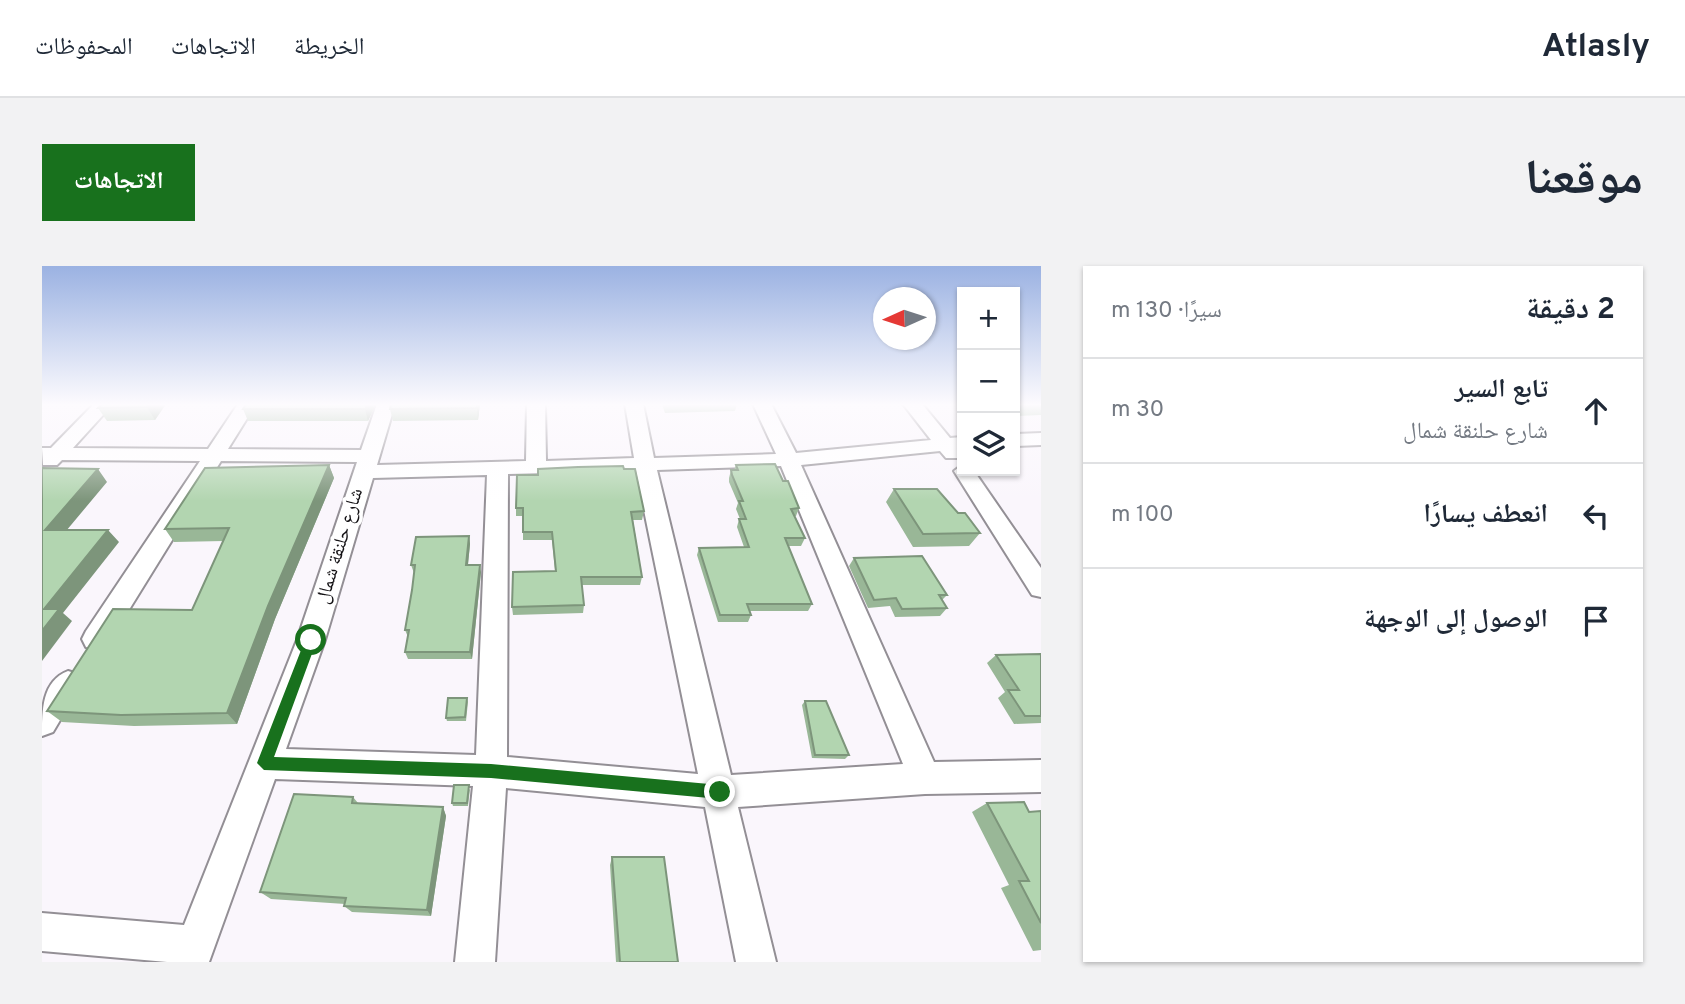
<!DOCTYPE html>
<html lang="ar">
<head>
<meta charset="utf-8">
<style>
  :root { --surface:#fff; --page:#f2f2f3; --text:#1f2937; --muted:#747a83; --line:#e0e1e3; --accent:#18711d }
  body { margin:0; font-family:Overpass,"Noto Naskh Arabic",sans-serif; background:var(--page); color:var(--text); direction:rtl }
  .controls { position:absolute; right:21px; top:21px; display:grid; overflow:hidden; border-radius:0px; box-shadow:0 2px 5px #0004 }
  .controls button { width:63px; height:63px; display:grid; place-items:center; padding:0; border:0; border-bottom:2px solid var(--line); background:var(--surface); color:var(--text); font:35px sans-serif }
  .compass { position:absolute; left:831px; top:21px; width:63px; height:63px; border-radius:50%; background:var(--surface); box-shadow:0 2px 5px #0004; rotate:267deg }
  .stop { position:absolute; width:21px; height:21px; margin:-16px; border:5px solid #18711d; border-radius:50%; background:#fff }
  .stop.end { background:#18711d; border-color:#fff; box-shadow:0 2px 7px #0008 }
  .list { margin:0; padding:0; list-style:none }
  h2 { display:flex; justify-content:space-between; align-items:center; height:91px; margin:0; padding:0 28px; font-size:30px }
  h2 small { font-size:23px; font-weight:400; color:var(--muted) }
  .list li { display:grid; grid-template-columns:46px 1fr auto; gap:21px; align-items:center; box-sizing:border-box; height:105px; padding:0 28px; border-top:2px solid var(--line) }
  .list b { display:block; font-size:26px; white-space:nowrap }
  .list p { margin:0; font-size:23px; white-space:nowrap; color:var(--muted) }
  .list em { font-size:23px; font-style:normal; color:var(--muted) }
  .icon { flex:none; width:38px; height:38px; fill:none; stroke:currentColor; stroke-width:2; stroke-linecap:round; stroke-linejoin:round }
  .map { position:relative; flex:none; width:999px; height:696px; overflow:hidden; direction:ltr; border-radius:0px }
  header { display:flex; align-items:center; gap:42px; box-sizing:border-box; height:98px; padding:0 35px; background:var(--surface); border-bottom:2px solid var(--line) }
  header strong { font-size:33px }
  nav { display:flex; gap:38px; margin-inline-start:auto; font-size:24px }
  .intro { display:flex; align-items:center; justify-content:space-between; box-sizing:border-box; height:168px; padding:0 42px }
  h1 { margin:0; font-size:49px }
  .button { padding:18px 32px; border-radius:0px; background:var(--accent); color:#fff; font-size:24px; font-weight:700 }
  main { display:flex; gap:42px; padding:0 42px }
  aside { flex:1; background:var(--surface); border-radius:0px; box-shadow:0 2px 5px #0004 }
  .map>svg:first-child { display:block }
  .lines { fill:none; stroke-linecap:round; stroke-linejoin:round }
  .minor-casing { stroke:#938f95; stroke-width:4 }
  .minor { fill:#fff; fill-rule:evenodd }
  .wall { fill:#99b797 }
  .shaded-wall { fill:#7d957b }
  .building { fill:#b2d5b0; stroke:#7d957b; stroke-width:2 }
  .route { fill:#18711d }
  .labels { text-anchor:middle; dominant-baseline:central; stroke-width:7; stroke-linejoin:round; paint-order:stroke }
  .street-label { font-size:19px; fill:#131114; stroke:#fff }
</style>
</head>
<body>
<header>
<strong>Atlasly</strong>
<nav><a>الخريطة</a><a>الاتجاهات</a><a>المحفوظات</a></nav>
</header>
<div class="intro"><h1>موقعنا</h1><a class="button">الاتجاهات</a></div>
<main>
<aside>
<h2>2 دقيقة<small>سيرًا · 130 m</small></h2>
<ul class="list">
<li><svg class="icon" aria-label="ahead" viewBox="0 0 24 24"><path d="M12 20V5M6 11l6-6 6 6"/></svg><div><b>تابع السير</b><p>شارع حلنقة شمال</p></div><em>30 m</em></li>
<li><svg class="icon" aria-label="left" viewBox="0 0 24 24"><path d="M17 20v-9H6M10 6l-5 5 5 5"/></svg><div><b>انعطف يسارًا</b></div><em>100 m</em></li>
<li><svg class="icon" aria-label="arrive" viewBox="0 0 24 24"><path d="M6 21V4h12l-3 4 3 4H6"/></svg><div><b>الوصول إلى الوجهة</b></div></li>
</ul>
</aside>
<div class="map">
<svg width="999" height="696" viewBox="0 0 999 696">
  <rect width="100%" height="100%" fill="#faf6fc"/>
  <g class="lines">
    <g class="minor-casing">
      <path id="minor" d="M52,138H71L31,182L166,183L196,138H214L186,183L319,184L335,138H353L335,199L484,195L485,138H503L504,195L592,192L583,138H601L612,192L734,188L711,138H729L754,187L889,174L861,138H880L908,172L920,171L918,192H904L898,185L759,199L892,496L999,494V526L883,528L696,541L734,696H694L663,541L464,522L453,696H413L431,520L233,513L167,696H125L0,685V647L142,659L255,374L315,196L179,195L64,381L54,384L44,381L40,373L44,365L158,195L20,194L15,199H1L0,182H9ZM739,200L861,498L689,509L615,204ZM594,205L656,508L465,491L466,208ZM445,209L434,489L244,483L283,374L331,212Z
        M999,167V179L973,180V168Z
        M920,199V205H932L999,302V331L990,329L912,205Z
        M26,405L36,408L40,417L11,466L0,470C0,444 0,415 26,405Z"/>
    </g>
    <use href="#minor" class="minor"/>
  </g>
  <path class="wall" d="M124,138L113,154L65,155L56,142Z
    M204,138H334L326,155H206L201,143Z
    M349,138H438L436,154L351,155L348,143Z
    M620,138H695L693,145L623,147Z
    M973,138H999V149L973,150Z
    M287,199L292,212L233,353L195,458L92,460L20,456L5,445L150,344L182,275L132,276L123,263Z
    M694,199L741,215L757,242L754,250H753L763,272L759,280H746L770,338L766,345H708L709,349L706,356H676L655,289L657,282L702,281L695,261L697,253H698L694,243L696,237L687,216V212L689,204H692Z
    M582,203L602,245L600,254H591L600,311L598,319H540L542,339L541,347L471,349L470,341L513,305L510,274H481V250H474V242L496,209Z
    M852,223L916,247L938,267L927,280L871,281L844,236Z
    M427,270L428,278L426,299L439,306L430,393H366L363,386L366,371L363,364L370,324L372,307L369,299Z
    M812,292L905,329L900,334L905,342L898,350L853,351L848,340L826,342L807,300Z
    M999,388V457L972,458L956,432L963,426L945,397L954,389Z
    M425,432L426,436L424,455H405L404,452Z
    M763,435L807,489L803,493L770,492L760,439Z
    M428,523L426,540H411L410,537Z
    M311,531L316,537L401,541L404,550L389,650L310,646L302,640L303,638L229,633L218,626Z
    M945,537L987,546L999,545V684L991,685L959,622L967,619L930,546Z
    M570,591L636,696H574L568,599Z"/>
  <path class="shaded-wall" d="M107,138H124L113,154L105,141Z
    M326,138H334L326,155L323,143Z
    M435,138H438L436,154L435,142Z
    M287,199L292,212L233,353L195,458L185,447L226,340Z
    M56,203L65,216L14,277L3,264Z
    M66,264L77,276L21,347L30,355L0,395V365L2,343Z
    M427,270L428,278L425,307L424,299Z
    M438,299L439,306L430,393L428,386Z
    M401,541L404,550L389,650L385,644Z"/>
  <path class="building" d="M60,138H107L105,141L56,142Z
    M204,138H326L323,143H201Z
    M349,138H435V142L348,143Z
    M624,138H677L625,139Z
    M733,198L741,215H746L757,242L749,243L763,272H743L770,338H705L709,349H678L657,282L707,281L697,253H704L697,235H701L690,209L689,204H696L694,199Z
    M287,199L226,340L185,447L79,449L5,445L71,343L150,344L187,262L123,263L163,202Z
    M581,200L582,203H593L602,245L589,246L600,311H539L542,339L470,341L471,306L514,305L510,266H481V242H474L475,209H496V203L536,201Z
    M0,202L56,203L3,264H66L2,343H17L0,365Z
    M852,223H895L916,247H923L938,267L881,268Z
    M427,270L424,299H438L428,386H363L367,364H363L370,324L373,299H369L374,271Z
    M880,290L905,329H897L905,342L860,343L854,332L832,334L812,292Z
    M999,388V450H983L966,424H977L954,389Z
    M406,432H425L423,451L404,452Z
    M763,435H784L807,489H773Z
    M412,519H427L425,537H410Z
    M252,528L311,531L310,537L401,541L385,644L302,640L304,632L218,626Z
    M982,536L987,546L999,545V657L977,615H987L945,537Z
    M570,591H622L636,696H578Z"/>
  <linearGradient id="sky" x2="0" y2="1"><stop stop-color="#9bb2e2"/><stop offset="0.59" stop-color="#fdfbfe"/><stop offset="1" stop-color="#fdfbfe" stop-opacity="0"/></linearGradient>
  <rect width="999" height="235" fill="url(#sky)"/>
  <path class="route" d="M269,369L275,374L232,491L449,498L678,519L685,526L678,533L449,512L222,504L215,497L263,374Z"/>
  <g class="labels">
    <g class="street-label">
      <text transform="translate(298 280) rotate(-73)">شارع حلنقة شمال</text>
    </g>
  </g>
</svg>
<div class="controls">
<button>+</button>
<button>−</button>
<button><svg class="icon" aria-label="layers" viewBox="0 0 24 24"><path d="M12 4l9 5-9 5-9-5zM3 14l9 5 9-5"/></svg></button>
</div>
<svg class="compass" viewBox="-18 -18 36 36"><path d="M0-13l5 13h-10z" fill="#e53935"/><path d="M0 13l5-13h-10z" fill="#747a83"/></svg>
<div class="stop" style="left:269px;top:374px"></div>
<div class="stop end" style="left:678px;top:526px"></div>
</div>
</main>
</body>
</html>
